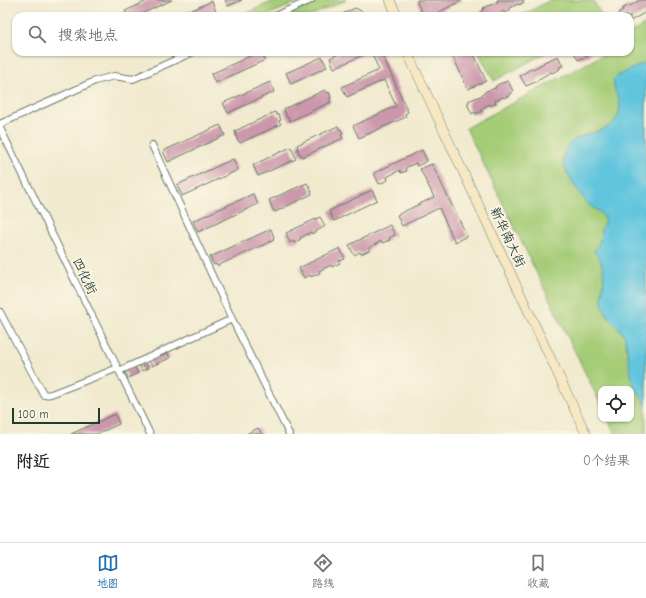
<!DOCTYPE html>
<html lang="zh">
<head>
<meta charset="utf-8">
<style>
  :root { --surface:#fff; --page:#f2f2f2; --text:#222; --muted:#767676; --line:#e0e0e0; --accent:#1f6fb2 }
  body { margin:0; font-family:"Comic Neue","LXGW WenKai TC",sans-serif; background:var(--page); color:var(--text) }
  .controls { position:absolute; right:12px; bottom:12px; display:grid; overflow:hidden; border-radius:8px; box-shadow:0 1px 3px #0004 }
  .controls button { width:36px; height:36px; display:grid; place-items:center; padding:0; border:0; border-bottom:1px solid var(--line); background:var(--surface); color:var(--text); font:20px sans-serif }
  .scale { position:absolute; left:12px; bottom:10px; width:88px; box-sizing:border-box; padding-left:4px; border:2px solid #1f3d34; border-top:0; font-size:11px; line-height:14px; white-space:nowrap; color:#1f3d34; -webkit-text-stroke:3px #fcf5e5; paint-order:stroke }
  .list { margin:0; padding:0; list-style:none }
  h2 { display:flex; justify-content:space-between; align-items:center; height:52px; margin:0; padding:0 16px; font-size:17px }
  h2 small { font-size:13px; font-weight:400; color:var(--muted) }
  .icon { flex:none; width:22px; height:22px; fill:none; stroke:currentColor; stroke-width:2; stroke-linecap:round; stroke-linejoin:round }
  .map { position:relative; flex:none; width:646px; height:434px; overflow:hidden }
  .search { position:absolute; background:var(--surface); box-shadow:0 1px 3px #0004; left:12px; right:12px; top:12px; height:44px; display:flex; align-items:center; gap:10px; box-sizing:border-box; padding:0 14px; border-radius:12px; color:var(--muted); font-size:15px }
  .sheet { height:108px; background:var(--surface) }
  nav { display:flex; justify-content:space-around; align-items:center; box-sizing:border-box; height:56px; border-top:1px solid var(--line); background:var(--surface); font-size:11px; color:var(--muted) }
  nav a { display:grid; justify-items:center; gap:2px }
  nav .on { color:var(--accent) }
  .map>svg:first-child { display:block }
  .green { fill:#a5cc77; stroke:#628456 }
  .water { fill:#60c5dd; stroke:#408188 }
  .building { fill:#cb97aa }
  .lines { fill:none; stroke-linecap:round; stroke-linejoin:round }
  .street-casing { stroke:#687a6a; stroke-width:8 }
  .secondary-casing { stroke:#687a6a; stroke-width:10 }
  .street { stroke:#fff; stroke-width:6 }
  .secondary { stroke:#f7e8c3; stroke-width:9 }
  .labels { text-anchor:middle; dominant-baseline:central; stroke-width:3.5; stroke-linejoin:round; paint-order:stroke }
  .street-label { font-size:13px; fill:#1f3d34; stroke:#fcf5e5 }
</style>
</head>
<body>
<div class="map">
<svg width="646" height="434" viewBox="0 0 646 434">
  <rect width="100%" height="100%" fill="#fcf5e5"/>
  <filter id="ink" filterUnits="userSpaceOnUse"><feTurbulence type="fractalNoise" baseFrequency=".025" numOctaves="2"/><feDisplacementMap in="SourceGraphic" scale="8" xChannelSelector="R" yChannelSelector="G"/><feConvolveMatrix kernelMatrix="1 2 1 2 8 2 1 2 1" color-interpolation-filters="sRGB"/></filter>
  <filter id="wash" filterUnits="userSpaceOnUse"><feTurbulence type="fractalNoise" baseFrequency=".012" numOctaves="4" result="noise"/><feDisplacementMap in="SourceGraphic" scale="16" xChannelSelector="R" yChannelSelector="G"/><feGaussianBlur stdDeviation="0.9" result="paint"/><feColorMatrix in="noise" values="0 0 0 0 0 0 0 0 0 0 0 0 0 0 0 0 0 1.4 0 .05"/><feComposite in="paint" operator="in"/></filter>
  <g filter="url(#wash)">
    <rect width="100%" height="100%" fill="#f1eacf"/>
    <path class="green" d="M276,0H302L266,16H240Z
      M322,0H346L310,16H286Z
      M550,0H593L602,16H521Z
      M646,24V434H615L608,419H631V389H601V405L466,128L608,52H630V33Z
      M478,52H547L494,81Z"/>
    <path class="water" d="M646,62V405L632,381L625,337C619,326 608,319 603,307C601,300 602,293 603,286C605,272 603,262 594,251C596,248 599,244 600,240C601,238 600,234 601,231C602,227 605,223 604,220C603,210 592,209 587,203C580,193 562,170 563,158C568,127 605,139 617,118C626,100 611,93 614,79L617,76Z"/>
    <g id="blocks">
      <path class="building" d="M149,0H172L137,16H128L125,11Z
        M225,0H242L228,6Z
        M418,0H463L431,16H424L417,3Z
        M497,0H523L524,2L519,5L518,4L510,8V10L505,13L504,11L496,16H484L481,11L484,9L483,8L498,2Z
        M640,0H646V12L630,21V16H620L618,13L623,10L622,9L629,5L630,6Z
        M212,1L216,12L206,16H179Z
        M355,8L363,12L365,16H338Z
        M259,52H262L265,60L215,83L211,74Z
        M270,52H283L272,57Z
        M343,52H370L334,68L330,58Z
        M371,52H381L408,112L405,114L406,117L359,138L353,126L396,106L384,80L347,97L342,87L379,70Z
        M464,52H473L486,81L468,89L453,57Z
        M574,52H592L589,54L590,55L578,60Z
        M558,56L563,66L559,67L560,69L552,73L551,72L537,80L538,81L526,86L520,76L532,68L533,69L544,63V62Z
        M322,57L327,67L291,84L286,73Z
        M508,81L513,91L509,94L510,95L504,98L503,97L495,101L496,103L490,106L489,104L481,109L482,111L476,114L475,112L472,114L467,104L469,103L468,101L483,95V94L486,91L496,88L495,87L499,84Z
        M270,82L274,92L228,113L223,103Z
        M325,90L327,93L329,92L331,98L329,99L331,102L290,121L288,117L287,118L284,109Z
        M275,112L277,115H279L281,120L279,121L281,124L240,143L238,140H237L235,131Z
        M220,125L225,135L168,162L163,151Z
        M338,126L339,129H341L343,134L341,135L343,138L302,157L301,154H299L297,145Z
        M291,147L296,159L258,176L253,165Z
        M422,150L427,161L417,166L416,163L405,168L407,171L401,173L400,170L387,177L388,180L379,184L374,173Z
        M233,159L238,170L182,196L177,185Z
        M432,164L467,236L455,242L439,208L402,226L397,215L434,197L420,169Z
        M307,183L312,192H311L312,194L275,212L273,210L269,200Z
        M372,190L377,200L334,221L329,211Z
        M253,194L258,204L198,232L193,221Z
        M320,217L325,226L312,234L311,232L300,238L301,239L294,243L293,241L290,243L286,233Z
        M390,225L395,235L389,238L390,240L382,243L381,241L369,248L370,250L361,254L360,252L354,255L349,245Z
        M271,229L274,237L273,238L274,240L217,266L216,264L214,265L210,257Z
        M340,248L345,259L339,261L340,263L332,267L331,265L319,271L320,273L311,277L310,275L304,278L299,268Z
        M167,352L170,358L152,366L149,360Z
        M142,363L143,366L146,364L148,368L142,371L139,365Z
        M135,367L138,373L128,378L125,371Z
        M115,414L119,424L97,434H71Z
        M258,428L262,434H246Z"/>
    </g>
  </g>
  <g filter="url(#ink)">
    <use href="#blocks" fill-opacity="0" stroke="#687a6a" stroke-width="1"/>
    <g class="lines">
      <g class="street-casing">
        <path id="street" d="M275,16L311,0
          M0,124L95,81L114,76L133,79L193,52
          M0,128L150,434
          M152,145L232,319L289,434
          M0,312L44,395L51,394L118,368
          M119,371L232,319"/>
      </g>
      <g class="secondary-casing">
        <path id="secondary" d="M390,0L397,16
          M407,52L586,434"/>
      </g>
      <use href="#street" class="street"/>
      <use href="#secondary" class="secondary"/>
    </g>
  </g>
  <g class="labels">
    <g class="street-label">
      <text transform="translate(508 237) rotate(65)">新华南大街</text>
      <text transform="translate(85 276) rotate(64)">四化街</text>
    </g>
  </g>
</svg>
<div class="controls">
<button><svg class="icon" aria-label="locate" viewBox="0 0 24 24"><circle cx="12" cy="12" r="6"/><path d="M12 2v4M12 18v4M2 12h4M18 12h4"/></svg></button>
</div>
<div class="scale">100 m</div>
<div class="search"><svg class="icon" aria-label="search" viewBox="0 0 24 24"><circle cx="10" cy="10" r="6"/><path d="M15 15l6 6"/></svg>搜索地点</div>
</div>
<section class="sheet">
<h2>附近<small>0个结果</small></h2>
<ul class="list">
</ul>
</section>
<nav>
<a class="on"><svg class="icon" aria-label="map" viewBox="0 0 24 24"><path d="M3 6l6-2 6 2 6-2v14l-6 2-6-2-6 2zM9 4v14M15 6v14"/></svg>地图</a>
<a><svg class="icon" aria-label="directions" viewBox="0 0 24 24"><path d="M12 3l9 9-9 9-9-9zM9 14v-3h6M13 9l2 2-2 2"/></svg>路线</a>
<a><svg class="icon" aria-label="saved" viewBox="0 0 24 24"><path d="M7 4h10v16l-5-4-5 4z"/></svg>收藏</a>
</nav>
</body>
</html>
